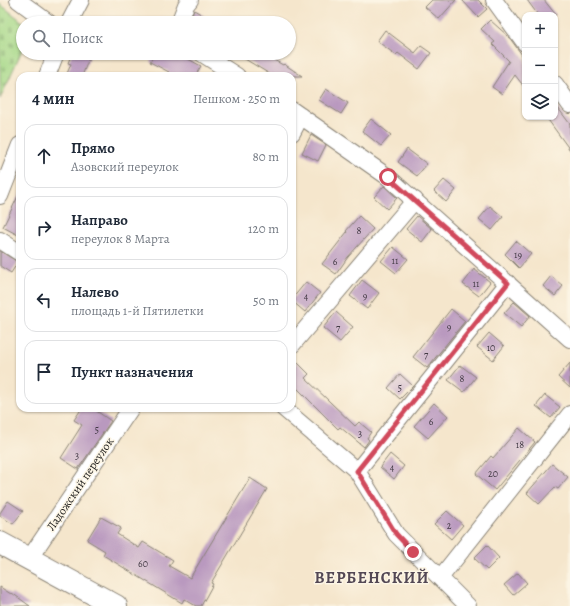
<!DOCTYPE html>
<html lang="ru">
<head>
<meta charset="utf-8">
<style>
  :root { --surface:#fff; --page:#f2f2f3; --text:#1f2937; --muted:#747a83; --line:#e0e1e3 }
  body { margin:0; font-family:Alegreya,serif; background:var(--page); color:var(--text) }
  .controls { position:absolute; right:12px; top:12px; display:grid; overflow:hidden; border-radius:8px; box-shadow:0 1px 3px #0004 }
  .controls button { width:36px; height:36px; display:grid; place-items:center; padding:0; border:0; border-bottom:1px solid var(--line); background:var(--surface); color:var(--text); font:20px sans-serif }
  .stop { position:absolute; width:12px; height:12px; margin:-9px; border:3px solid #d1495b; border-radius:50%; background:#fff }
  .stop.end { background:#d1495b; border-color:#fff; box-shadow:0 1px 4px #0008 }
  .list { margin:0; padding:0; list-style:none }
  h2 { display:flex; justify-content:space-between; align-items:center; height:52px; margin:0; padding:0 16px; font-size:17px }
  h2 small { font-size:13px; font-weight:400; color:var(--muted) }
  .list li { display:grid; grid-template-columns:26px 1fr auto; gap:12px; align-items:center; box-sizing:border-box; height:64px; margin:0 8px 8px; padding:0 8px; border:1px solid var(--line); border-radius:12px }
  .list b { display:block; font-size:15px; white-space:nowrap }
  .list p { margin:0; font-size:13px; white-space:nowrap; color:var(--muted) }
  .list em { font-size:13px; font-style:normal; color:var(--muted) }
  .icon { flex:none; width:22px; height:22px; fill:none; stroke:currentColor; stroke-width:2; stroke-linecap:round; stroke-linejoin:round }
  .map { position:relative; flex:none; width:570px; height:606px; overflow:hidden }
  .search { position:absolute; background:var(--surface); box-shadow:0 1px 3px #0004; left:16px; top:16px; width:280px; height:44px; display:flex; align-items:center; gap:10px; box-sizing:border-box; padding:0 14px; border-radius:22px; color:var(--muted); font-size:15px }
  .panel { position:absolute; background:var(--surface); box-shadow:0 1px 3px #0004; left:16px; top:72px; width:280px; height:340px; border-radius:12px }
  .map>svg:first-child { display:block }
  .cemetery { fill:url(#cemetery-stones); stroke:#607a52 }
  .building { fill:#b999bf }
  .lines { fill:none; stroke-linecap:round; stroke-linejoin:round }
  .street-casing { stroke:#888174; stroke-width:18 }
  .secondary-casing { stroke:#888174; stroke-width:24 }
  .street { stroke:#fff; stroke-width:16 }
  .secondary { stroke:#fff; stroke-width:22 }
  .route { stroke:#d1495b; stroke-width:5 }
  .labels { text-anchor:middle; dominant-baseline:central; stroke-width:3; stroke-linejoin:round; paint-order:stroke }
  .number-label { font-size:10px; fill:#433b45 }
  .street-label { font-size:12px; fill:#1c1c1c; stroke:#fcf5e5 }
  .district-label { font-size:16px; font-weight:bold; letter-spacing:1px; fill:#534855; stroke:#fcf5e5 }
</style>
</head>
<body>
<div class="map">
<svg width="570" height="606" viewBox="0 0 570 606">
  <defs>
    <pattern id="cemetery-stones" width="16" height="16" patternUnits="userSpaceOnUse"><rect width="16" height="16" fill="#a5d887"/><path d="M2 7V4a2 2 0 0 1 4 0v3zM10 15v-3a2 2 0 0 1 4 0v3z" fill="#8db974"/></pattern>
  </defs>
  <rect width="100%" height="100%" fill="#fcf5e5"/>
  <filter id="ink" filterUnits="userSpaceOnUse"><feTurbulence type="fractalNoise" baseFrequency=".025" numOctaves="2"/><feDisplacementMap in="SourceGraphic" scale="8" xChannelSelector="R" yChannelSelector="G"/><feConvolveMatrix kernelMatrix="1 2 1 2 8 2 1 2 1" color-interpolation-filters="sRGB"/></filter>
  <filter id="wash" filterUnits="userSpaceOnUse"><feTurbulence type="fractalNoise" baseFrequency=".012" numOctaves="4" result="noise"/><feDisplacementMap in="SourceGraphic" scale="16" xChannelSelector="R" yChannelSelector="G"/><feGaussianBlur stdDeviation="0.9" result="paint"/><feColorMatrix in="noise" values="0 0 0 0 0 0 0 0 0 0 0 0 0 0 0 0 0 1.4 0 .05"/><feComposite in="paint" operator="in"/></filter>
  <g filter="url(#wash)">
    <rect width="100%" height="100%" fill="#f5e6cc"/>
    <path class="cemetery" d="M0,4L24,23L23,48L0,99Z"/>
    <g id="blocks">
      <path class="building" d="M432,0H456L439,19L425,7Z
        M462,0H478L487,9L478,17Z
        M527,0H544L556,15H538Z
        M194,10L216,23H189Z
        M490,20L509,37L525,59V88L515,75L502,94L492,87L509,61L492,44L495,42L481,29Z
        M385,30L415,53L421,46L431,53L419,69L398,53L396,55L377,41Z
        M72,53H91L82,76H66L71,64L68,63Z
        M155,53H168L177,58L179,54L201,66L195,76H167L169,72L150,62Z
        M235,53H261L283,65L284,64L302,76H273Z
        M326,89L348,103L341,114L319,100Z
        M555,104L570,124V150L546,117H555Z
        M371,119L391,135L381,146L362,131Z
        M311,135L326,145L318,161L302,153Z
        M407,149L427,164L417,176L398,162Z
        M444,180L456,190L446,202L434,191Z
        M384,186L397,198L387,209L374,197Z
        M20,192V236L3,227Z
        M490,206L503,217L492,230L479,219Z
        M359,216L373,229L348,257L336,274L322,264L347,232L346,231Z
        M417,216L432,229L422,242L406,229Z
        M516,241L531,254L519,268L505,254Z
        M393,247L408,259L396,273L381,261Z
        M0,251L18,262L11,273L0,266Z
        M474,269L490,282L479,296L463,284Z
        M551,276L563,286L555,296L543,286Z
        M362,280L379,293L367,309L350,296Z
        M306,282L320,293L305,312L292,301V299Z
        M514,302L530,316L521,327L504,313Z
        M451,309L465,321L427,368L413,357Z
        M336,312L353,327L340,342L323,328Z
        M489,333L504,346L493,360L477,347Z
        M297,362L309,374L305,378L355,426L359,422L371,432L367,438L369,440L364,447L340,427L338,429L292,383V368Z
        M570,363V388L558,377Z
        M460,365L476,377L464,392L448,380Z
        M400,374L413,386L400,399L388,388Z
        M545,395L560,407L551,418L536,406Z
        M434,403L448,416L428,438L414,426Z
        M82,408H92L111,421L78,469L61,458L82,425L74,420Z
        M519,428L535,442L495,490L476,474L491,456L493,458Z
        M390,454L404,466L394,479L380,467Z
        M552,464L568,477L558,489L555,487L539,504L527,493Z
        M250,478L267,489L211,583L213,584L201,606H196L184,599L182,603L103,555L105,551L87,540L101,517L121,528L117,534L139,548L143,542L173,560L169,566L190,578Z
        M8,501L23,511L13,524L0,516V513Z
        M447,511L463,525L451,539L434,524Z
        M487,545L499,558L487,570L474,558Z
        M518,573L527,583L513,595L504,585Z
        M0,587L11,594L12,593L30,606H0Z"/>
    </g>
  </g>
  <g filter="url(#ink)">
    <use href="#blocks" fill-opacity="0" stroke="#888174" stroke-width="1"/>
    <g class="lines">
      <g class="street-casing">
        <path id="street" d="M18,0L49,23
          M494,0L525,43
          M69,23L81,0
          M179,23L186,5L190,0
          M201,53L237,76
          M47,76L56,53
          M555,84L570,105
          M292,110L388,177L570,339
          M292,133L301,116
          M0,196L20,145
          M0,240L20,253
          M292,345L415,200
          M283,408L357,471L396,534L468,606
          M357,471L508,283
          M29,559L131,408
          M440,578L570,414"/>
      </g>
      <g class="secondary-casing">
        <path id="secondary" d="M0,543L116,606"/>
      </g>
      <use href="#street" class="street"/>
      <use href="#secondary" class="secondary"/>
    </g>
  </g>
  <g class="lines" filter="url(#ink)">
    <path class="route" d="M388,177L508,283L357,471L396,534L413,552"/>
  </g>
  <g class="labels">
    <g class="number-label">
      <text x="359" y="230">8</text>
      <text x="518" y="254">19</text>
      <text x="395" y="260">11</text>
      <text x="335" y="261">6</text>
      <text x="476" y="283">11</text>
      <text x="365" y="295">9</text>
      <text x="306" y="296">4</text>
      <text x="449" y="326">9</text>
      <text x="338" y="327">7</text>
      <text x="491" y="347">10</text>
      <text x="426" y="354">7</text>
      <text x="462" y="378">8</text>
      <text x="400" y="387">5</text>
      <text x="431" y="421">6</text>
      <text x="97" y="429">5</text>
      <text x="360" y="433">3</text>
      <text x="520" y="444">18</text>
      <text x="77" y="455">3</text>
      <text x="392" y="467">4</text>
      <text x="493" y="473">20</text>
      <text x="449" y="525">2</text>
      <text x="143" y="563">60</text>
    </g>
    <g class="street-label">
      <text transform="translate(80 484) rotate(-56)">Ладожский переулок</text>
    </g>
    <g class="district-label">
      <text x="372" y="578">ВЕРБЕНСКИЙ</text>
    </g>
  </g>
</svg>
<div class="controls">
<button>+</button>
<button>−</button>
<button><svg class="icon" aria-label="layers" viewBox="0 0 24 24"><path d="M12 4l9 5-9 5-9-5zM3 14l9 5 9-5"/></svg></button>
</div>
<div class="stop" style="left:388px;top:177px"></div>
<div class="stop end" style="left:413px;top:552px"></div>
<div class="search"><svg class="icon" aria-label="search" viewBox="0 0 24 24"><circle cx="10" cy="10" r="6"/><path d="M15 15l6 6"/></svg>Поиск</div>
<section class="panel">
<h2>4 мин<small>Пешком · 250 m</small></h2>
<ul class="list">
<li><svg class="icon" aria-label="ahead" viewBox="0 0 24 24"><path d="M12 20V5M6 11l6-6 6 6"/></svg><div><b>Прямо</b><p>Азовский переулок</p></div><em>80 m</em></li>
<li><svg class="icon" aria-label="right" viewBox="0 0 24 24"><path d="M7 20v-9h11M14 6l5 5-5 5"/></svg><div><b>Направо</b><p>переулок 8 Марта</p></div><em>120 m</em></li>
<li><svg class="icon" aria-label="left" viewBox="0 0 24 24"><path d="M17 20v-9H6M10 6l-5 5 5 5"/></svg><div><b>Налево</b><p>площадь 1-й Пятилетки</p></div><em>50 m</em></li>
<li><svg class="icon" aria-label="arrive" viewBox="0 0 24 24"><path d="M6 21V4h12l-3 4 3 4H6"/></svg><div><b>Пункт назначения</b></div></li>
</ul>
</section>
</div>
</body>
</html>
